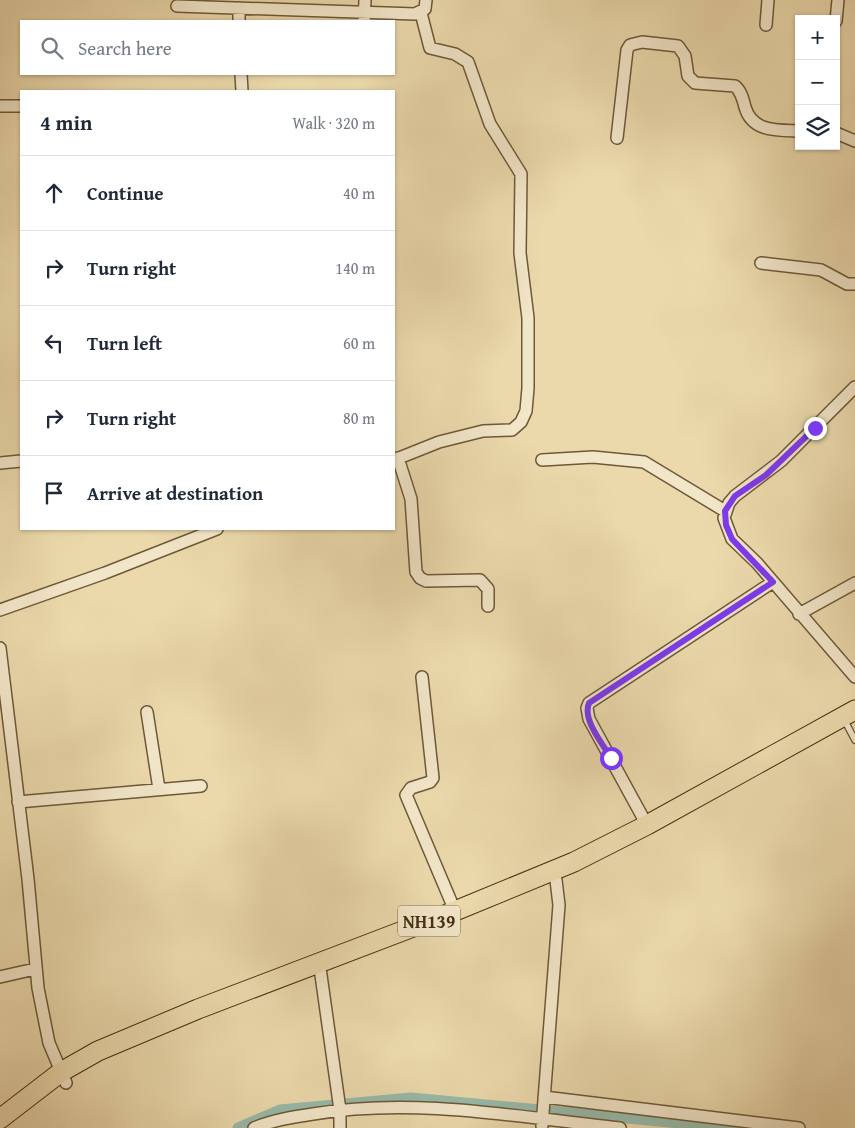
<!DOCTYPE html>
<html lang="en">
<head>
<meta charset="utf-8">
<style>
  :root { --surface:#fff; --page:#f2f2f3; --text:#1f2937; --muted:#747a83; --line:#e0e1e3 }
  body { margin:0; font-family:"Gentium Book Plus",serif; background:var(--page); color:var(--text) }
  .controls { position:absolute; right:15px; top:15px; display:grid; overflow:hidden; border-radius:0px; box-shadow:0 1px 4px #0004 }
  .controls button { width:45px; height:45px; display:grid; place-items:center; padding:0; border:0; border-bottom:1px solid var(--line); background:var(--surface); color:var(--text); font:25px sans-serif }
  .stop { position:absolute; width:15px; height:15px; margin:-11px; border:4px solid #7c3aed; border-radius:50%; background:#fff }
  .stop.end { background:#7c3aed; border-color:#fff; box-shadow:0 1px 5px #0008 }
  .list { margin:0; padding:0; list-style:none }
  h2 { display:flex; justify-content:space-between; align-items:center; height:65px; margin:0; padding:0 20px; font-size:21px }
  h2 small { font-size:16px; font-weight:400; color:var(--muted) }
  .list li { display:grid; grid-template-columns:32px 1fr auto; gap:15px; align-items:center; box-sizing:border-box; height:75px; padding:0 20px; border-top:1px solid var(--line) }
  .list b { display:block; font-size:19px; white-space:nowrap }
  .list em { font-size:16px; font-style:normal; color:var(--muted) }
  .icon { flex:none; width:28px; height:28px; fill:none; stroke:currentColor; stroke-width:2; stroke-linecap:round; stroke-linejoin:round }
  .map { position:relative; flex:none; width:855px; height:1128px; overflow:hidden }
  .search { position:absolute; background:var(--surface); box-shadow:0 1px 4px #0004; left:20px; top:20px; width:375px; height:55px; display:flex; align-items:center; gap:12px; box-sizing:border-box; padding:0 18px; border-radius:0px; color:var(--muted); font-size:19px }
  .panel { position:absolute; background:var(--surface); box-shadow:0 1px 4px #0004; left:20px; top:90px; width:375px; height:440px; border-radius:0px }
  .map>svg:first-child { display:block }
  .lines { fill:none; stroke-linecap:round; stroke-linejoin:round }
  .canal { stroke:#98baaa; stroke-width:11 }
  .service-casing { stroke:#6d5938; stroke-width:8 }
  .minor-casing { stroke:#6d5938; stroke-width:14 }
  .trunk-casing { stroke:#432e11; stroke-width:21 }
  .service { stroke:#f2e6c9; stroke-width:5.5 }
  .minor { stroke:#f2e6c9; stroke-width:11 }
  .trunk { stroke:#ebd9ac; stroke-width:19 }
  .route { stroke:#7c3aed; stroke-width:6 }
  .labels { text-anchor:middle; dominant-baseline:central; stroke-width:4.5; stroke-linejoin:round; paint-order:stroke }
  .shield { fill:#f2e6c9; stroke:#786548; stroke-width:1 }
  .shield-label { font-size:18px; font-weight:bold; fill:#432e11 }
</style>
</head>
<body>
<div class="map">
<svg width="855" height="1128" viewBox="0 0 855 1128">
  <rect width="100%" height="100%" fill="#ebd9ac"/>
  <filter id="stains"><feTurbulence type="fractalNoise" baseFrequency=".004" numOctaves="4"/><feColorMatrix values="0 0 0 0 .2 0 0 0 0 .09 0 0 0 0 .02 0 0 0 .5 -.17"/></filter>
  <radialGradient id="worn" r=".72"><stop offset=".6" stop-color="#630" stop-opacity="0"/><stop offset="1" stop-color="#630" stop-opacity=".3"/></radialGradient>
  <g class="lines">
    <path class="canal" d="M238,1128L280,1110L411,1098L734,1128"/>
    <g class="service-casing">
      <path id="service" d="M847,725L855,740"/>
    </g>
    <g class="minor-casing">
      <path id="minor" d="M177,6L415,14L425,9L426,0
        M239,21V8
        M364,21L365,0
        M836,21L838,0
        M766,25L768,0
        M241,74L242,91
        M0,106H21
        M836,133L855,141
        M617,138L627,50L630,45L642,42L678,46L685,56L688,76L695,83L735,86C741,91 743,99 745,107C752,132 777,130 799,131
        M761,263L821,270L847,284H855
        M855,387L781,461L735,496L729,503L724,518L732,539L757,563L855,677
        M398,458L411,499L416,572L420,578L426,581L480,580L488,589V606
        M394,460L439,442L483,431L512,430L521,422L526,411L528,388V318L520,253L521,174L490,124L468,62L455,54L430,48L421,13
        M542,460L593,457L644,462L725,511
        M0,463L21,461
        M0,610L105,573L217,529
        M799,614L855,583
        M0,648L28,879L38,988L49,1043L66,1083
        M422,677L433,778L430,782L411,788L406,795L455,911
        M147,712L159,789
        M18,802L201,786
        M647,825L589,719L587,708L589,703L773,582
        M319,961L340,1110V1128
        M0,977L35,969
        M544,1097L799,1128
        M542,1126L559,905L556,880
        M254,1128C273,1120 293,1117 313,1114C416,1097 518,1117 620,1128"/>
    </g>
    <g class="trunk-casing">
      <path id="trunk" d="M0,1119L61,1072L98,1051L198,1009L455,911L574,862L647,825L855,710"/>
    </g>
    <use href="#service" class="service"/>
    <use href="#minor" class="minor"/>
    <use href="#trunk" class="trunk"/>
  </g>
  <g class="lines">
    <path class="route" d="M611,758C603,744 582,720 589,703L773,582L732,539L726,525L725,511L735,496L766,475L815,428"/>
  </g>
  <g class="labels">
    <rect class="shield" x="398" y="905.5" width="62" height="31" rx="4"/>
    <g class="shield-label">
      <text x="429" y="921">NH139</text>
    </g>
  </g>
  <rect width="100%" height="100%" filter="url(#stains)"/>
  <rect width="100%" height="100%" fill="url(#worn)"/>
</svg>
<div class="controls">
<button>+</button>
<button>−</button>
<button><svg class="icon" aria-label="layers" viewBox="0 0 24 24"><path d="M12 4l9 5-9 5-9-5zM3 14l9 5 9-5"/></svg></button>
</div>
<div class="stop" style="left:611px;top:758px"></div>
<div class="stop end" style="left:815px;top:428px"></div>
<div class="search"><svg class="icon" aria-label="search" viewBox="0 0 24 24"><circle cx="10" cy="10" r="6"/><path d="M15 15l6 6"/></svg>Search here</div>
<section class="panel">
<h2>4 min<small>Walk · 320 m</small></h2>
<ul class="list">
<li><svg class="icon" aria-label="ahead" viewBox="0 0 24 24"><path d="M12 20V5M6 11l6-6 6 6"/></svg><div><b>Continue</b></div><em>40 m</em></li>
<li><svg class="icon" aria-label="right" viewBox="0 0 24 24"><path d="M7 20v-9h11M14 6l5 5-5 5"/></svg><div><b>Turn right</b></div><em>140 m</em></li>
<li><svg class="icon" aria-label="left" viewBox="0 0 24 24"><path d="M17 20v-9H6M10 6l-5 5 5 5"/></svg><div><b>Turn left</b></div><em>60 m</em></li>
<li><svg class="icon" aria-label="right" viewBox="0 0 24 24"><path d="M7 20v-9h11M14 6l5 5-5 5"/></svg><div><b>Turn right</b></div><em>80 m</em></li>
<li><svg class="icon" aria-label="arrive" viewBox="0 0 24 24"><path d="M6 21V4h12l-3 4 3 4H6"/></svg><div><b>Arrive at destination</b></div></li>
</ul>
</section>
</div>
</body>
</html>
